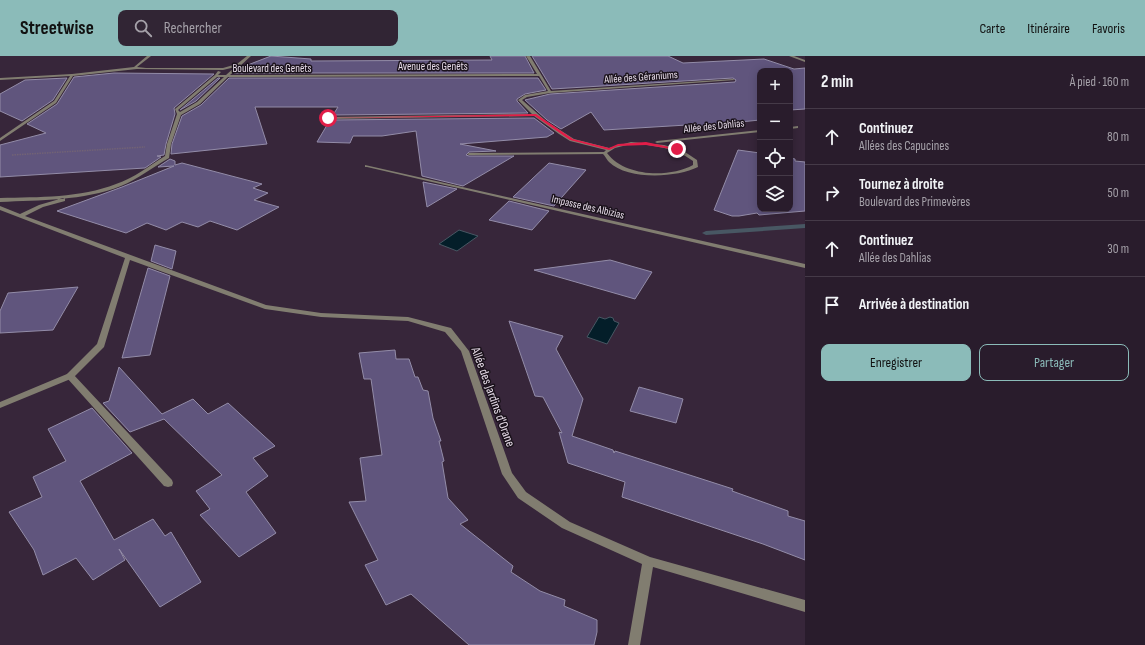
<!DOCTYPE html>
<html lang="fr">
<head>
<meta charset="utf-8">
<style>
  :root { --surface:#291c2c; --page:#312534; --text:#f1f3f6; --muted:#a5a1a9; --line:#453a48; --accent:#8bbbb9 }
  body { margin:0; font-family:"Sofia Sans Condensed",sans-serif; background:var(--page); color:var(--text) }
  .controls { position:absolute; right:12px; top:12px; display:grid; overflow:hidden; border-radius:8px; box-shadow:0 2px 10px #0003 }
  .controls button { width:36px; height:36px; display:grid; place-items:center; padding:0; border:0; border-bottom:1px solid var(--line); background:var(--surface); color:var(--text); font:20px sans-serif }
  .stop { position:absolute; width:12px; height:12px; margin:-9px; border:3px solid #e11d48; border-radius:50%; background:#fff }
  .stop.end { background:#e11d48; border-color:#fff; box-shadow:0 1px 4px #0008 }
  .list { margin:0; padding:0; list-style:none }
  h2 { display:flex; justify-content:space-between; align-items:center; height:52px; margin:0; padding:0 16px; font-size:17px }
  h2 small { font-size:13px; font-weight:400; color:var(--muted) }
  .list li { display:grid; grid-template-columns:26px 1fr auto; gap:12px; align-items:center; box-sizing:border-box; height:56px; padding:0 16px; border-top:1px solid var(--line) }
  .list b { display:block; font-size:15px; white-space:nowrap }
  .list p { margin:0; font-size:13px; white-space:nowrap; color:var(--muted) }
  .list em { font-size:13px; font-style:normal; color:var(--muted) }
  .actions { display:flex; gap:8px; padding:12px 16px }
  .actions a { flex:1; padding:9px 0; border:1px solid var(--accent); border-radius:8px; text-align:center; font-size:14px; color:var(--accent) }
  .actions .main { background:var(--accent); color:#111 }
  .icon { flex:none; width:22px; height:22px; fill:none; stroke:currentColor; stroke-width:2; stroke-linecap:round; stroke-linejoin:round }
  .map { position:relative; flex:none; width:805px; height:589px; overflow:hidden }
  header { display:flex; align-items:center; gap:24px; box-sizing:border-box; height:56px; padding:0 20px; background:var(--accent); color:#111 }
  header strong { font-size:19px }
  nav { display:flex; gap:22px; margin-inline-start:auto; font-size:14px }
  .search { width:280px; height:36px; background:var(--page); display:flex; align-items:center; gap:10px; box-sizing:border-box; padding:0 14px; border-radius:8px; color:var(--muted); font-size:15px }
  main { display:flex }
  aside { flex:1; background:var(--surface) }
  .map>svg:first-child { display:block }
  .water { fill:#041e29; stroke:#485763 }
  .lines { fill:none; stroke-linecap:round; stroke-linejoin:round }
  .stream { fill:#485763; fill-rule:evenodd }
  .building { fill:#60557d; stroke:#938ca8 }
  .path { stroke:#726375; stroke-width:1.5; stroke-dasharray:1.5 1; stroke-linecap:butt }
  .lane { fill:#817d70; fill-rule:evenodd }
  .street { fill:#817d70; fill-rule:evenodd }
  .route { fill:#e11d48 }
  .labels { text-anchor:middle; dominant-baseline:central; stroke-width:3; stroke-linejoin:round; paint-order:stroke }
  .far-street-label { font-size:11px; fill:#e7dce9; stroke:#1a121b }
  .street-label { font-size:13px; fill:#e7dce9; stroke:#1a121b }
</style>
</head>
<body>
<header>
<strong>Streetwise</strong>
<div class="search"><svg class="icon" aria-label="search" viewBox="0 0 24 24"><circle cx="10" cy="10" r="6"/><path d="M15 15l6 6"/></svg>Rechercher</div>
<nav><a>Carte</a><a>Itinéraire</a><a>Favoris</a></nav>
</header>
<main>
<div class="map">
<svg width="805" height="589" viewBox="0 0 805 589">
  <rect width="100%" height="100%" fill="#37263a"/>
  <path class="water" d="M459,174L478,180L457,195L439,188Z
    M599,261L605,263L610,261L613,262L614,265L619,267L607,288L587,281Z"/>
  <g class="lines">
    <path class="stream" d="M805,168V172L706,179L702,177L706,175Z"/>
  </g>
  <path class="building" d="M271,0L311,3V5L492,4L490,0H525L534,17H234L240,12Z
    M532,0H668L683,7L764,3L794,13L805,12V53L790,54V15H760V64L690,71L687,69L604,74L591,56L561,73L547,64L525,44L550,38L735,26L736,24L733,22L552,33Z
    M114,17L214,18L174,52L175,58L166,88L164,99L157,100L161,101L145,112L0,121V89L46,77L27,68L57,48L74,21Z
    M67,22L53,44L22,65L0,55V38L25,24Z
    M218,22H220L196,45L180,54Z
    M229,22H538L546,34L525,38L517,43V45L528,57L333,59L338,51H255L267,88L171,98L172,88L182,60L201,49Z
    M534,62L554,77L547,81L460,88L496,95L469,96L466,99L469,100H514L463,130L422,120L416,75L382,80H353L350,87L317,86L330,64Z
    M738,94L760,97V153H790V102L795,103V105L805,106V155L759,159L757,157L739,160H732L714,154Z
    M170,103L175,105V109L182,107L262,128L253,132L268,137L254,144L279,151L237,174L210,165L198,171L182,166L166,174L147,167L126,177L57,155L122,131L174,110L158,111Z
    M549,107L586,114L554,150L513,141Z
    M423,126L457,133L427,151Z
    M509,145L549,155L532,174L489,164Z
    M155,189L176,195L172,213L151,205Z
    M610,204L652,216L635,243L534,214Z
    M148,212L170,220L150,299L122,302Z
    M78,231L53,274L0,277V255L8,237Z
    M509,265L563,280L556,293L583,343L572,380L613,394L614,397L615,395L733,433L732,435L788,455V460L805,465V504L763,488L622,441L625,426L568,407L559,376L562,377L543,341L535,340Z
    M395,294L396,303H409L415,321H418L423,334L428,335L433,362L441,385H439L444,405L442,406L448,442L468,464L460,468L513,510L511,516L540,535L565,544L564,550L597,564V576L594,589H469L411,538L386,549L365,509L378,504L349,446L366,445L360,402L382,399L371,323H364L359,297Z
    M119,311L162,358L193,343L208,358L228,347L275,390L253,402L268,420L246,436L276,477L239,501L200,459L210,453L196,435L222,419L164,363L130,376L103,347L109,345Z
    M639,331L683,343L676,367L630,355Z
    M92,352L132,397L80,425L114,484L153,463L165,480L171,476L201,526L160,551L119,493L125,504L93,524L76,502L43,519L34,494L9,456L42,441L33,421L66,405L48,373Z"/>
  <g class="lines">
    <path class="path" d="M12,99L145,91"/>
    <path class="lane" d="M605,96H607V98L469,99L467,98L469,97Z
      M365,109L805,208V212L367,111H365Z
      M70,317L73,318L172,424L173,427L172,430L168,431L164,430L67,322L66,320L67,318Z"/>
    <path class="street" d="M147,0H151L137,11L146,12H223L237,8L247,0H251L230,19L537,18L526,0H530L551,35L733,23L735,24L550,37L527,41L522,44L546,65L574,83L609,92L631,86L664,89L682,94L697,104L698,111C676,122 627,124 609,106C607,104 605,100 603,98V97L606,94L570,85L559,78L534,60L328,63L326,62L328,61L532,58L518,44L525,39L548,35L539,20L228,21L200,48L181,59L171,88L169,102C153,111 138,123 121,130C83,145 40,144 0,146V142C39,141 80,142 116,128C134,122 149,110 165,100L167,88L177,58L175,53L215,19L218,15L221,16L218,19H226L235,11L223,14L137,13L73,20L56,47L0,85V82L54,45L70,20L0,24V22L72,18L134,11ZM217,21H224L197,46L180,56L178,54ZM631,88C653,89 674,91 693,105V109C669,122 625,121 607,97L615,92Z
      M789,0H794L805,4V6Z
      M798,70V72L790,73V71Z
      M760,74V76L657,87L655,86L657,85Z
      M63,142L65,143V145L43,151L25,160L266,249L321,257L408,261L451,272L469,295L512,417L526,436L570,466L650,501L805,544V556L653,511L640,589H628L642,508L562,472L518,442L502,418L461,295L445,276L408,265L321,261L265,253L130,204L104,291L73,322L0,352V346L67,318L97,288L125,202L0,154V150L20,158L39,149Z"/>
  </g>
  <path class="route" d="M536,58L573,83L609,92L618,88L646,86L679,93L677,94L646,89L618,90L609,94L570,84L535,60L327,62Z"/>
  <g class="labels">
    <g class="far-street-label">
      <text x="433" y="10">Avenue des Genêts</text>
      <text x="272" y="12">Boulevard des Genêts</text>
      <text transform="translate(641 21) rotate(-4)">Allée des Géraniums</text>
      <text transform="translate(714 70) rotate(-6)">Allée des Dahlias</text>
      <text transform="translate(588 151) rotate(13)">Impasse des Albizias</text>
    </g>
    <g class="street-label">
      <text transform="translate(493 341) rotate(70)">Allée des Jardins d'Orane</text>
    </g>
  </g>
</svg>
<div class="controls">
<button>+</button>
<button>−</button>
<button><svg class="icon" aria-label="locate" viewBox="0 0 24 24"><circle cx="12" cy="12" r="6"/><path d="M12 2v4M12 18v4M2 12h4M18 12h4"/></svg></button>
<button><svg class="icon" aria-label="layers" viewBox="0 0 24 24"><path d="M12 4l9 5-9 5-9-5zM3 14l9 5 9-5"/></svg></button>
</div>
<div class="stop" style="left:328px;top:62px"></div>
<div class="stop end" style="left:677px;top:93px"></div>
</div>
<aside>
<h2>2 min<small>À pied · 160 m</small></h2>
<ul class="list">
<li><svg class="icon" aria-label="ahead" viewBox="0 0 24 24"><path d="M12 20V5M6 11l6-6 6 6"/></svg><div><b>Continuez</b><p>Allées des Capucines</p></div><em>80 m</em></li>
<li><svg class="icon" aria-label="right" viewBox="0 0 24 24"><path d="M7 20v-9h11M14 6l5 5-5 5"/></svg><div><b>Tournez à droite</b><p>Boulevard des Primevères</p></div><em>50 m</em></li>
<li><svg class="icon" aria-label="ahead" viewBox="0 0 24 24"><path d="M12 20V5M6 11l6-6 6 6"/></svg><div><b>Continuez</b><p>Allée des Dahlias</p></div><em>30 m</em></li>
<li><svg class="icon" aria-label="arrive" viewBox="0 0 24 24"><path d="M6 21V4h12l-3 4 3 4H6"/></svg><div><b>Arrivée à destination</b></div></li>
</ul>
<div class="actions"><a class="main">Enregistrer</a><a>Partager</a></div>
</aside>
</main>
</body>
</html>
